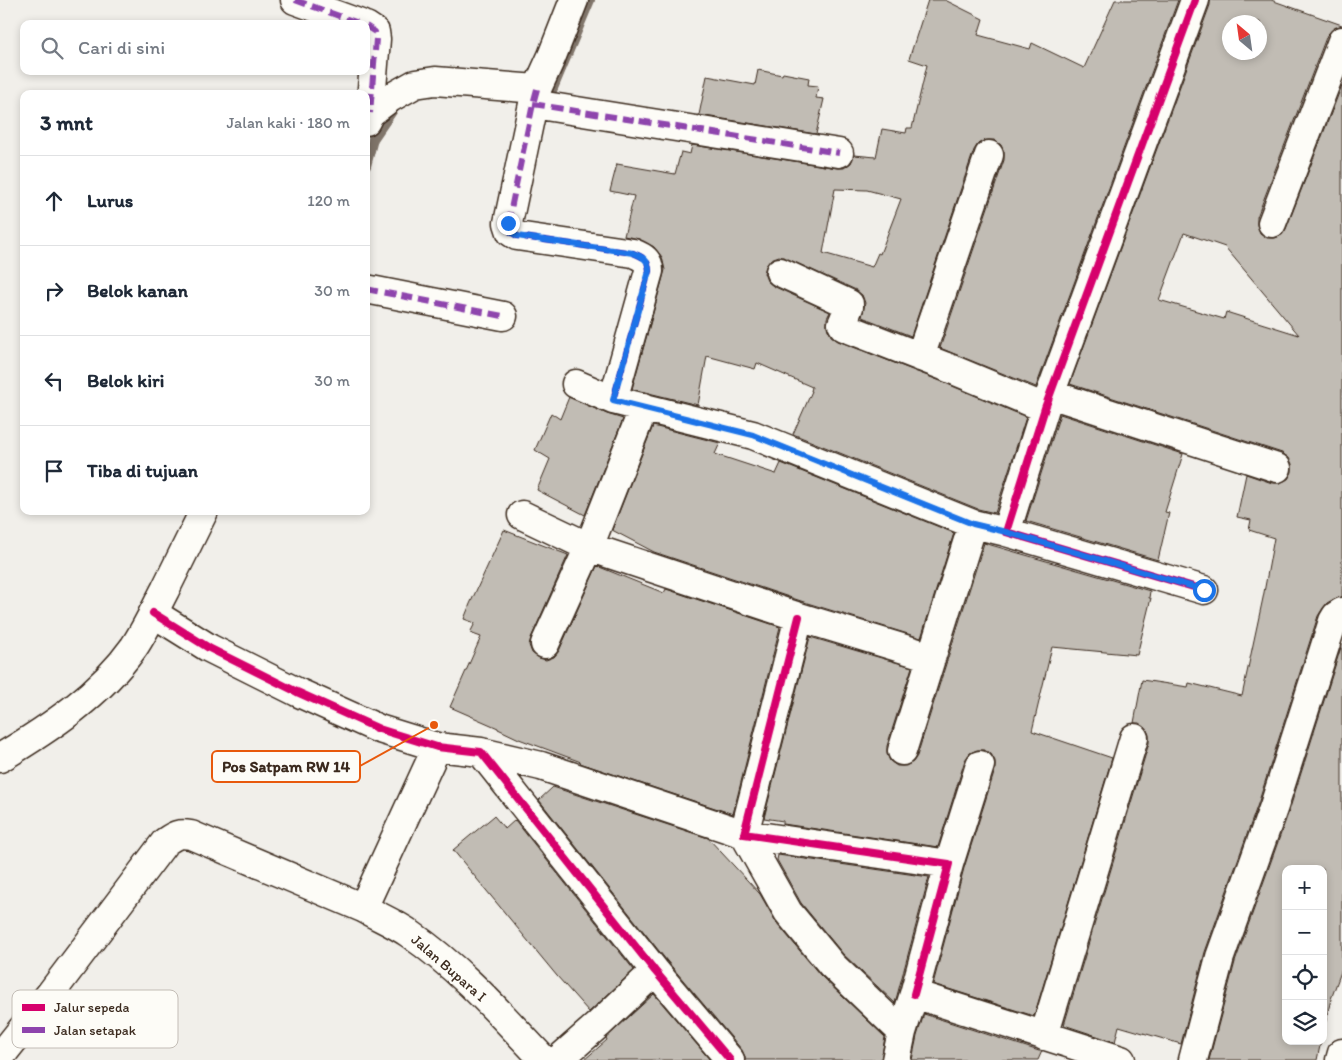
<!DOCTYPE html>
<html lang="id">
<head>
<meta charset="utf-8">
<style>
  :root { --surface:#fff; --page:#f2f2f3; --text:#1f2937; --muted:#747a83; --line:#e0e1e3 }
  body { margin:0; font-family:Itim,sans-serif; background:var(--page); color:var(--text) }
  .controls { position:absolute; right:15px; bottom:15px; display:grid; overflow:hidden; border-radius:10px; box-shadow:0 2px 8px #0003 }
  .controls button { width:45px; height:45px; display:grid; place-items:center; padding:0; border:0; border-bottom:1px solid var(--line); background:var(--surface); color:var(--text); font:25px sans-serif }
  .compass { position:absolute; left:1222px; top:15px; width:45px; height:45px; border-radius:50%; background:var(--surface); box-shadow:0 2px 8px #0003; rotate:331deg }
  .stop { position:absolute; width:15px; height:15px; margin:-11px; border:4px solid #1a73e8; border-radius:50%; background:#fff }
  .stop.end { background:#1a73e8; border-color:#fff; box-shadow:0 1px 5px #0008 }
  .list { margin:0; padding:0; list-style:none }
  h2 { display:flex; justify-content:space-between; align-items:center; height:65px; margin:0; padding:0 20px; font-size:21px }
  h2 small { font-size:16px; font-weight:400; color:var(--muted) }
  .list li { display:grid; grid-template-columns:32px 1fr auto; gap:15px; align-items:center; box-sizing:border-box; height:90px; padding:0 20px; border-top:1px solid var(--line) }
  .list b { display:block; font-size:19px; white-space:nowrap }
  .list em { font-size:16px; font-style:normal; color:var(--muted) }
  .icon { flex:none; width:28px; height:28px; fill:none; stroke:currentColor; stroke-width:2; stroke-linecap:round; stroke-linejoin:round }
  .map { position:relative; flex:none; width:1342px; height:1060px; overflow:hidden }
  .search { position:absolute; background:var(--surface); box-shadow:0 2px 8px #0003; left:20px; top:20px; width:350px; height:55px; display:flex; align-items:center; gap:12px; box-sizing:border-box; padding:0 18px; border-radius:10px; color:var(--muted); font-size:19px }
  .panel { position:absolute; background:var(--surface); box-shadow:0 2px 8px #0003; left:20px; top:90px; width:350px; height:425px; border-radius:10px }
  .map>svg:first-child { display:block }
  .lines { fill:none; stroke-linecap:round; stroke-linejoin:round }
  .stream { stroke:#80746b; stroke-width:10 }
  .building { fill:#c1bcb4; stroke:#3b2a1e; fill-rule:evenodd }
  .minor-casing { stroke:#3b2a1e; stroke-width:31 }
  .tertiary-casing { stroke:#3b2a1e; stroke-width:31 }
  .minor { stroke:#fdfcf7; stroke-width:28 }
  .tertiary { stroke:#fdfcf7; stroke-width:28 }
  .quiet { stroke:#8e44ad; stroke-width:6; stroke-dasharray:12 6; stroke-linecap:butt }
  .cycleway-casing { stroke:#fdfcf7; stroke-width:11 }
  .cycleway { stroke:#d6006c; stroke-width:8 }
  .route { stroke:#1a73e8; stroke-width:6 }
  .labels { text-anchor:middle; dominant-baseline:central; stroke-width:4.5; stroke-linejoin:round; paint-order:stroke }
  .street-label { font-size:15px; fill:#3b2a1e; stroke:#fdfcf7 }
  .key { fill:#fdfcf7; stroke:#c3bdb6; stroke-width:1 }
  .key-label { font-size:14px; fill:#3b2a1e }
  .leader { fill:none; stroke:#e8590c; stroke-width:2 }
  .callout-dot { fill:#e8590c; stroke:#fdfcf7; stroke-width:2 }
  .callout { fill:#fdfcf7; stroke:#e8590c; stroke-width:2 }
  .callout-label { font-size:16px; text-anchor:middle; font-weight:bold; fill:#3b2a1e }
</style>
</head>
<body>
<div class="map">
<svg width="1342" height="1060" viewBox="0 0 1342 1060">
  <rect width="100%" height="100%" fill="#f1efea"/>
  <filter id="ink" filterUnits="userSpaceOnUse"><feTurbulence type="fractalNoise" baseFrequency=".02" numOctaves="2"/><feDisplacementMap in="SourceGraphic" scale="10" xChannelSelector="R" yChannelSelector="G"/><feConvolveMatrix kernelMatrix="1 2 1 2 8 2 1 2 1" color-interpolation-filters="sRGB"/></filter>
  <g filter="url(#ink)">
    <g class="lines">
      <path class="stream" d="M540,99L551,93L590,0
        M366,166L373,139L395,107"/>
    </g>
    <path class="building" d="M928,0H945L983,19L978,35L1030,49L1032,43L1084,68L1115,0H1178L1036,387L940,348L1004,160V152L1001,145L994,140H986L978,144L974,150L911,336L862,317L865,303L862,295L856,290L786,258L779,256L771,259L766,266L764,273L767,281L773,286L830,312L827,318V326L831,336L838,341L938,380L1026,417L995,513L978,509L793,434L812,391H811L812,387L757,363L755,369L707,356L698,405L632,389L665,270L662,257L654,247L639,239L624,236L634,196L610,191L617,164L675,174L681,152L690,154L692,145L837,168H844L851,163L854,155L876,157L882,129L906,133L907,128H912L927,65L909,59ZM835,189L867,190L901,199L880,254L878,253L872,267L823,253Z
      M1210,0H1271L1342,25L1333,29L1327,35L1257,217V225L1260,233L1267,238H1275L1282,235L1286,229L1342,85V597L1334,599L1327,603L1323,608L1318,616L1259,801L1205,952L1181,1044L1119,1026L1115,1042L1064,1025L1149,743V735L1146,728L1139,723H1134L1142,680L1188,687L1189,683L1242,696L1263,598L1274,538L1249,530L1251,520L1237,517L1246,474L1272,483H1280L1288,479L1292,472V464L1289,458L1282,453L1070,384L1210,5ZM1230,22H1260V52H1230ZM1184,233L1225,247L1299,335L1226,312L1224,319L1159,300Z
      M758,70L782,75L783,73L809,78L808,85L818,86L816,98L824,99L816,134L699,115L707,76L755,85Z
      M569,397L607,414L623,419L585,515L537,490L550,459L535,450L551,413L560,419Z
      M1060,414L1183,454L1165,512L1169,513L1158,560L1026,521Z
      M653,426L720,443L715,454L776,474L781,463L954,533L921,638L804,602L654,552L612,530Z
      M504,530L568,555L531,638L529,645L532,653L539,658L546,660L554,657L559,651L597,566L664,593L666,589L780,627L733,814L580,763L581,762L519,739L498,729V728L450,707L481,637L470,633L475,623L464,619L470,604Z
      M984,543L1150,591L1149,598H1151L1137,655L1052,647L1032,731L1112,758L1034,1016L933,984L964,868L995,770V761L991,754L984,750H977L970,753L965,760L938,847L783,824V821L764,818L810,637L912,667L887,746V754L890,761L897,766H906L913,762L917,756Z
      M1342,644V969L1331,999L1323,1033V869H1286V1041H1321L1317,1060H1209L1235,962L1289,811Z
      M553,787L708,838L760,894L776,922L820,975L885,1037L881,1060H745V1057L742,1050L667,961L539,800Z
      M494,816L505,829L515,820L634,970L589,1012L557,976L453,850Z
      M778,855L929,877L895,1003L843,954L801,903L777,860Z
      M654,994L710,1060H584L607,1040L606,1038Z
      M924,1014L1039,1051H1042L1038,1060H912L917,1036Z"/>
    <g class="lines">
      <g class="minor-casing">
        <path id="minor" d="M295,0L361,24
          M1195,0L1045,408L1006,532L1204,590
          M366,26L375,32L376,39L370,113
          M537,89L533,104L508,223L511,232L517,236L633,253C643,257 649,260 649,271L613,400
          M533,104L839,153
          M1272,223L1342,41
          M780,272L849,304V307L842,324L844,327L944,366L1045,408
          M366,289L503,316
          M920,357L989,155
          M576,384L613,400L753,435L973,524L1006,532
          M1050,394L1277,468
          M522,515L589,547L799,617L931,657
          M153,613L209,648L297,692L379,729L437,747L481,752L655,971L730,1060
          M799,617L744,834L949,864L914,994
          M545,644L589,547L644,407
          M437,747L363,908C379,917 396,924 410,934C461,969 502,1016 544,1060
          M902,751L973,524
          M481,752L541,766L744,834L788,912L832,965L902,1032
          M949,864L980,765
          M1044,1036L1134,738
          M0,1057L51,993L165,842C175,835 178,833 191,835L363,908
          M558,1060L599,1024L655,971
          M896,1060L902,1032L914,994L1121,1060
          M1193,1060L1220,957L1274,806L1333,621L1336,616L1342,612
          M1340,1060L1342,1053"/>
      </g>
      <g class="tertiary-casing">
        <path id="tertiary" d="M366,121L370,113L390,98L415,84L435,81L537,89L552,56L574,0
          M0,758C50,728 100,695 134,647C146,629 155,609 165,590C178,564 191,537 204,511"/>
      </g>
      <use href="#minor" class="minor"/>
      <use href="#tertiary" class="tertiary"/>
      <path class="quiet" d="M295,0L361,24
        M366,26L375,32L376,39L370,113
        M537,89L533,104L508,223L511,232L517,236L633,253C643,257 649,260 649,271L613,400
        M533,104L839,153
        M366,289L503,316"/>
      <g class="cycleway-casing">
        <path id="cycleway" d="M1195,0L1045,408L1006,532L1204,590
          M153,613L209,648L297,692L379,729L437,747L481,752L655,971L730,1060
          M799,617L744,834L949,864L914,994"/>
      </g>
      <use href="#cycleway" class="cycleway"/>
    </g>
  </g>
  <g class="lines" filter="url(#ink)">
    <path class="route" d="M508,223L511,232L517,236L633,253C643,257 649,260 649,271L613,400L753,435L973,524L1006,532L1204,590"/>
  </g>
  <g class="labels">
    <g class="street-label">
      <text transform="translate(449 968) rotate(41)">Jalan Bupara I</text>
    </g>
  </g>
  <rect x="12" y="990" width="166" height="58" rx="8" class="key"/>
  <rect x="22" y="1004" width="23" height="7" fill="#d6006c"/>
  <rect x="22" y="1027" width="23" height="6" fill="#8e44ad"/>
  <g class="key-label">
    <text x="54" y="1012">Jalur sepeda</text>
    <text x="54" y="1035">Jalan setapak</text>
  </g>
  <path class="leader" d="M434 725L360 766"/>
  <circle class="callout-dot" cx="434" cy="725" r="5"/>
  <rect class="callout" x="212" y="751" width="148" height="31" rx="5"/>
  <g class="callout-label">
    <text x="286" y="772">Pos Satpam RW 14</text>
  </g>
</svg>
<div class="controls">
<button>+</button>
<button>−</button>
<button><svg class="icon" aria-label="locate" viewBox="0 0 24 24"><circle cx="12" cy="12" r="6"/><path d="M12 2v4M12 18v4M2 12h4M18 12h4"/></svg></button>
<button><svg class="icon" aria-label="layers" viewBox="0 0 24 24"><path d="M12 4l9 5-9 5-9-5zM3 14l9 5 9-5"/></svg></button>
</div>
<svg class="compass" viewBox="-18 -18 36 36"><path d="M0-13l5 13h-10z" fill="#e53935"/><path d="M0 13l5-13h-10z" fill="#747a83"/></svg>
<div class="stop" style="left:1204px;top:590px"></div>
<div class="stop end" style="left:508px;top:223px"></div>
<div class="search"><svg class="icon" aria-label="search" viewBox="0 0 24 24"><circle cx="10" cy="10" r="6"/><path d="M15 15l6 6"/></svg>Cari di sini</div>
<section class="panel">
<h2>3 mnt<small>Jalan kaki · 180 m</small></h2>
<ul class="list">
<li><svg class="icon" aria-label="ahead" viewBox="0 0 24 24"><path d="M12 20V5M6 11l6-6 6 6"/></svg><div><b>Lurus</b></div><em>120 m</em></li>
<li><svg class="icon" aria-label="right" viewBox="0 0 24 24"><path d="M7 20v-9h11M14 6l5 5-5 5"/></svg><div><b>Belok kanan</b></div><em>30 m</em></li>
<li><svg class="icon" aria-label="left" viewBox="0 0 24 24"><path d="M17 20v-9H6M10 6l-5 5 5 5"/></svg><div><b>Belok kiri</b></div><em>30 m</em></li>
<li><svg class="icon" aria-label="arrive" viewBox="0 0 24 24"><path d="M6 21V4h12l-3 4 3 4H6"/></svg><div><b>Tiba di tujuan</b></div></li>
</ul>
</section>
</div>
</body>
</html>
